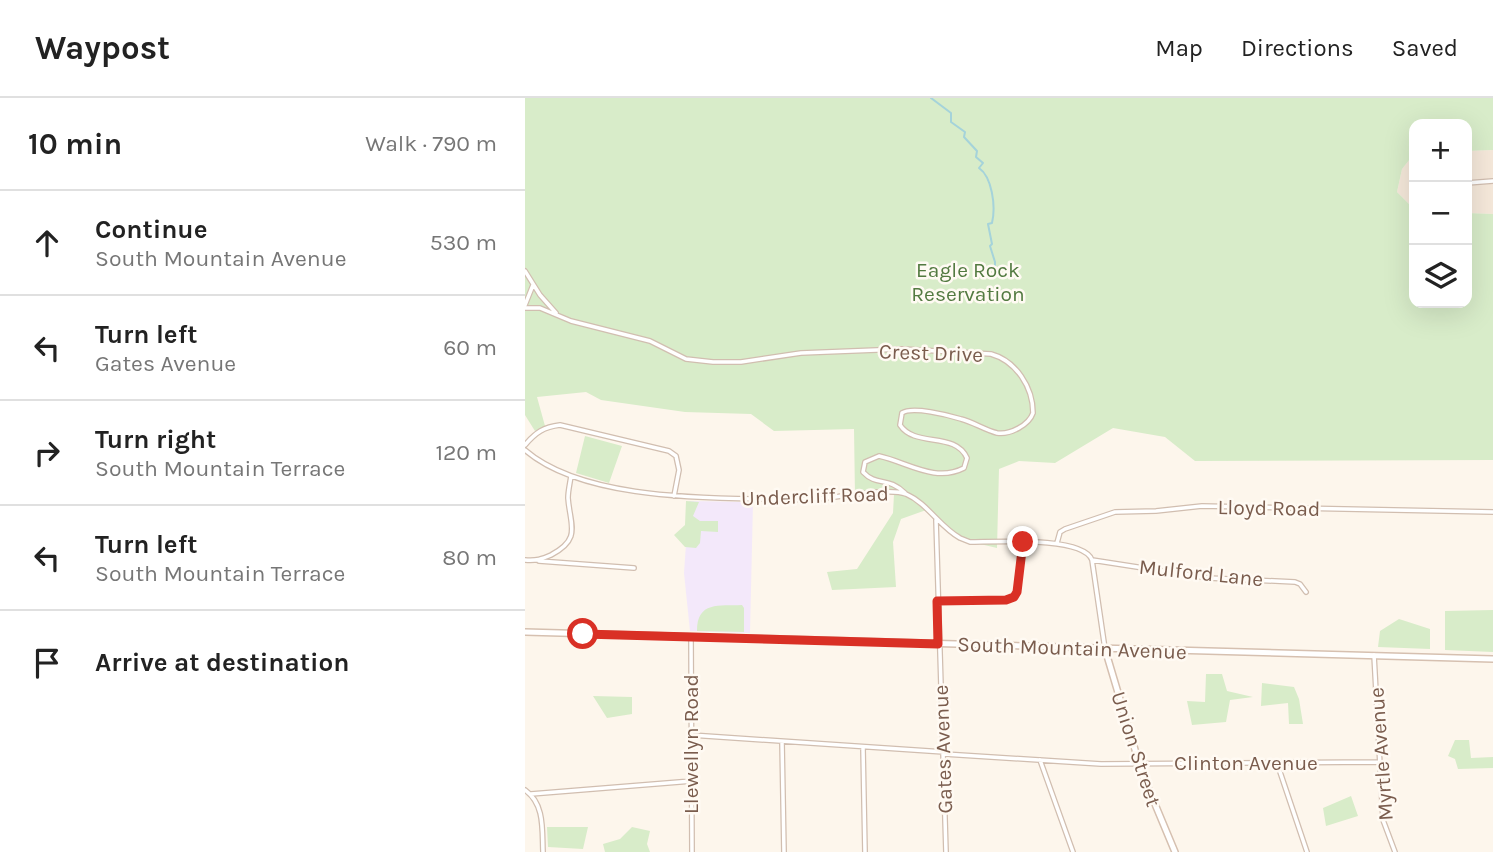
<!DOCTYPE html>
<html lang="en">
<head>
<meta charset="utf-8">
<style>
  :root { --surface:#fff; --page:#f2f2f2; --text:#222; --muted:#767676; --line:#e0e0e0 }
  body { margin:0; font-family:Karla,sans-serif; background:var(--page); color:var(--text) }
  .controls { position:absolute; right:21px; top:21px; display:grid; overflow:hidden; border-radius:14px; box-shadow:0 7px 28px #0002 }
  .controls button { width:63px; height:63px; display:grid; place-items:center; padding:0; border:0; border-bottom:2px solid var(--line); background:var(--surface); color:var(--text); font:35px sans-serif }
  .stop { position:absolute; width:21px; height:21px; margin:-16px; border:5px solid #d93025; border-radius:50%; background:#fff }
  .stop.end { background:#d93025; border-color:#fff; box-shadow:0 2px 7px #0008 }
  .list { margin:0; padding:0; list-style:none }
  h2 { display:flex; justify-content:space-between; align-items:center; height:91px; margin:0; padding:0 28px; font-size:30px }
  h2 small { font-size:23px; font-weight:400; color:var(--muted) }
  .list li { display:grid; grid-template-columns:46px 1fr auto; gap:21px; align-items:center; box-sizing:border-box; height:105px; padding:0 28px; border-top:2px solid var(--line) }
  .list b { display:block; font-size:26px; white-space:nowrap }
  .list p { margin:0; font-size:23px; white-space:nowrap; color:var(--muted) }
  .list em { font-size:23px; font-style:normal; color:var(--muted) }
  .icon { flex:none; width:38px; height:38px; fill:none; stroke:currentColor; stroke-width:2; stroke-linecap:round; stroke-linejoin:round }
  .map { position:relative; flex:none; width:968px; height:754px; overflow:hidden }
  header { display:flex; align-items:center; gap:42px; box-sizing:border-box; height:98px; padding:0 35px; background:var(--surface); border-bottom:2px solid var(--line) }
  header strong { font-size:33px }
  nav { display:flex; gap:38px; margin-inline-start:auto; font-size:24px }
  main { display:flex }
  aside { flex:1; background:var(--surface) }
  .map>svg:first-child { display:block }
  .residential { fill:#f5e8da }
  .education { fill:#f3e8fa }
  .green { fill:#d8ecc9 }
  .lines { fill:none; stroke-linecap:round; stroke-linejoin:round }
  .stream { stroke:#a5d3da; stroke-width:2 }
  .street-casing { stroke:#d1beb0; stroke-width:6 }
  .secondary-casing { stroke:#d6c0b0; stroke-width:8 }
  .street { stroke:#fff; stroke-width:3.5 }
  .secondary { stroke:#fff; stroke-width:5 }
  .route { stroke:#d93025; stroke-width:9 }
  .labels { text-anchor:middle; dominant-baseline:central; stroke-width:5; stroke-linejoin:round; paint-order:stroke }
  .park-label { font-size:21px; fill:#537a41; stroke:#fffaf3 }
  .street-label { font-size:21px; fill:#7a5c4d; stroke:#fffaf3 }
</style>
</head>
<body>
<header>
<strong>Waypost</strong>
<nav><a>Map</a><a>Directions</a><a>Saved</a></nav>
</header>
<main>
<aside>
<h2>10 min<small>Walk · 790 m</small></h2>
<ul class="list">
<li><svg class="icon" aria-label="ahead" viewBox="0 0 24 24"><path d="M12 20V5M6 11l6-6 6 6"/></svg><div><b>Continue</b><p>South Mountain Avenue</p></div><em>530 m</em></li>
<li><svg class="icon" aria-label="left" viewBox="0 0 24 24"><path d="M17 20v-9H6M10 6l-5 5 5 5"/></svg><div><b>Turn left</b><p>Gates Avenue</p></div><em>60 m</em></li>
<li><svg class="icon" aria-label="right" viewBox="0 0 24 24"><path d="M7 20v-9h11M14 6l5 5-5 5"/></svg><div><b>Turn right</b><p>South Mountain Terrace</p></div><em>120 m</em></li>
<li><svg class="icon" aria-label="left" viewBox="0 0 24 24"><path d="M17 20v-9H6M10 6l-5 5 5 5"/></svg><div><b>Turn left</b><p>South Mountain Terrace</p></div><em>80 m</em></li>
<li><svg class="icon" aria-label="arrive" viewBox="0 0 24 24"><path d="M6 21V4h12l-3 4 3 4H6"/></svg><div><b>Arrive at destination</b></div></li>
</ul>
</aside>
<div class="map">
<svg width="968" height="754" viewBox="0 0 968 754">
  <rect width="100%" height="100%" fill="#fdf6ec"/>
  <path class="residential" d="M968,52V116L942,115V53Z
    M889,56V111L872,94L877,71Z"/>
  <path class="education" d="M164,403L228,404L225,535L165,533L159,475Z"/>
  <path class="green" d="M0,0H968V52L942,53V26H889V56L877,71L872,94L889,111V205H942V115L968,116V362L670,363L640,339L588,330L530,365L494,363L474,371L472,450L434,441L404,411L376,421L368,444L371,489L307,492L302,474L332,471L368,415L369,396L330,398L329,331L249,333L226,316L160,314L76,302L61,294L12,299L20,328L10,333L0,317Z
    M60,338L97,348L84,385L51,375Z
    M161,403L174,404L168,418L175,423H193V434L176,433L175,445L171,450L160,449L149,437L160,427Z
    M217,507L219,510V534L172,533C172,503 194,508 217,507Z
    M968,512V554L920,552V513Z
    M874,521L905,531V551L853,549L855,533Z
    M681,576H697L702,593L728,599L705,602L701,624L667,627L662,603L680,604Z
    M737,585L769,589L774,601L778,626H764L763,605L736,608Z
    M68,598L107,599V616L82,620Z
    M930,642H944L946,660L968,659V670L933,671L930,661L923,658Z
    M826,698L833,718L801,728L798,710Z
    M22,729H63L58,751L23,749Z
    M107,729L125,733L122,746L125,754H80L78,746L95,741Z"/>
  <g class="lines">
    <path class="stream" d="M406,0L426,15V24L440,34L439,39L452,53L451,59L458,65L454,70C467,79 471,108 467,125L463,126L467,146L465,148L470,164V174"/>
    <g class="street-casing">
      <path id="street" d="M942,85L968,83
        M0,173L15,197L31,215
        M0,207L8,187
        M0,210H15L46,223L125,243L161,261L188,264H216L276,255L377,251L466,256C491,263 508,289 508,315C504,327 485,337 472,335C460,332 448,324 436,321C423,317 387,308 377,315L375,327C390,350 430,333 442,360L439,370C410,385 382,364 354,358L340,364L338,374C352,389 363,378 380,395
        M0,347C11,334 19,329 35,327L144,353L151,358L154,372L149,398
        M0,352C53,398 164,400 232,401C251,401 271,402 291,401C312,400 363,389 381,396C402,405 415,429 435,440L445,444C469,444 558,438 567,462L580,551
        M411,422L421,754
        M532,445L535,434L540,431L590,414L631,413L677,408L968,414
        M0,462C11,463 17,461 26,457C57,441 45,427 43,400C43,393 45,385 46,378
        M567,462L683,480L770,484L775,486L781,494
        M14,463L109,470
        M412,503L481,502L490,499L492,494L498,444
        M166,539L167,754
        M849,557L858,722L870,754
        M166,637L419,654
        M257,644L259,754
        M338,650L340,754
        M419,656L576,666L855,664
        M515,662L548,754
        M752,665L782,754
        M0,692C20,706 17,732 18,754
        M6,696L167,683"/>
    </g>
    <g class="secondary-casing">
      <path id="secondary" d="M0,534L968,561
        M580,551L617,675L650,754"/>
    </g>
    <use href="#street" class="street"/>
    <use href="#secondary" class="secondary"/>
  </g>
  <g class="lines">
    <path class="route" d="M58,536L413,546L412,503L481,502L489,499L492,494L498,444"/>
  </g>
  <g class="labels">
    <g class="park-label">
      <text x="443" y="172">Eagle Rock<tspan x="443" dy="24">Reservation</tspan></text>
    </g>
    <g class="street-label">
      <text transform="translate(406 255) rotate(2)">Crest Drive</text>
      <text transform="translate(290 398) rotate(-2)">Undercliff Road</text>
      <text transform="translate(744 410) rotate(1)">Lloyd Road</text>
      <text transform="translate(676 475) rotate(6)">Mulford Lane</text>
      <text transform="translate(547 550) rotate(2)">South Mountain Avenue</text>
      <text transform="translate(166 646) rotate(-90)">Llewellyn Road</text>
      <text transform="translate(418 651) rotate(-92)">Gates Avenue</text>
      <text transform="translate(611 651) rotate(72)">Union Street</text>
      <text transform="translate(856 656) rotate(-94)">Myrtle Avenue</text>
      <text x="721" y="665">Clinton Avenue</text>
    </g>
  </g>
</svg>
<div class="controls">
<button>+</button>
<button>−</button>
<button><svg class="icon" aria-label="layers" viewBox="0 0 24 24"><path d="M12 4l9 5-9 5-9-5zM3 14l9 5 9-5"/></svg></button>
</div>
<div class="stop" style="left:58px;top:536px"></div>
<div class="stop end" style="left:498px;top:444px"></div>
</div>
</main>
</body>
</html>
